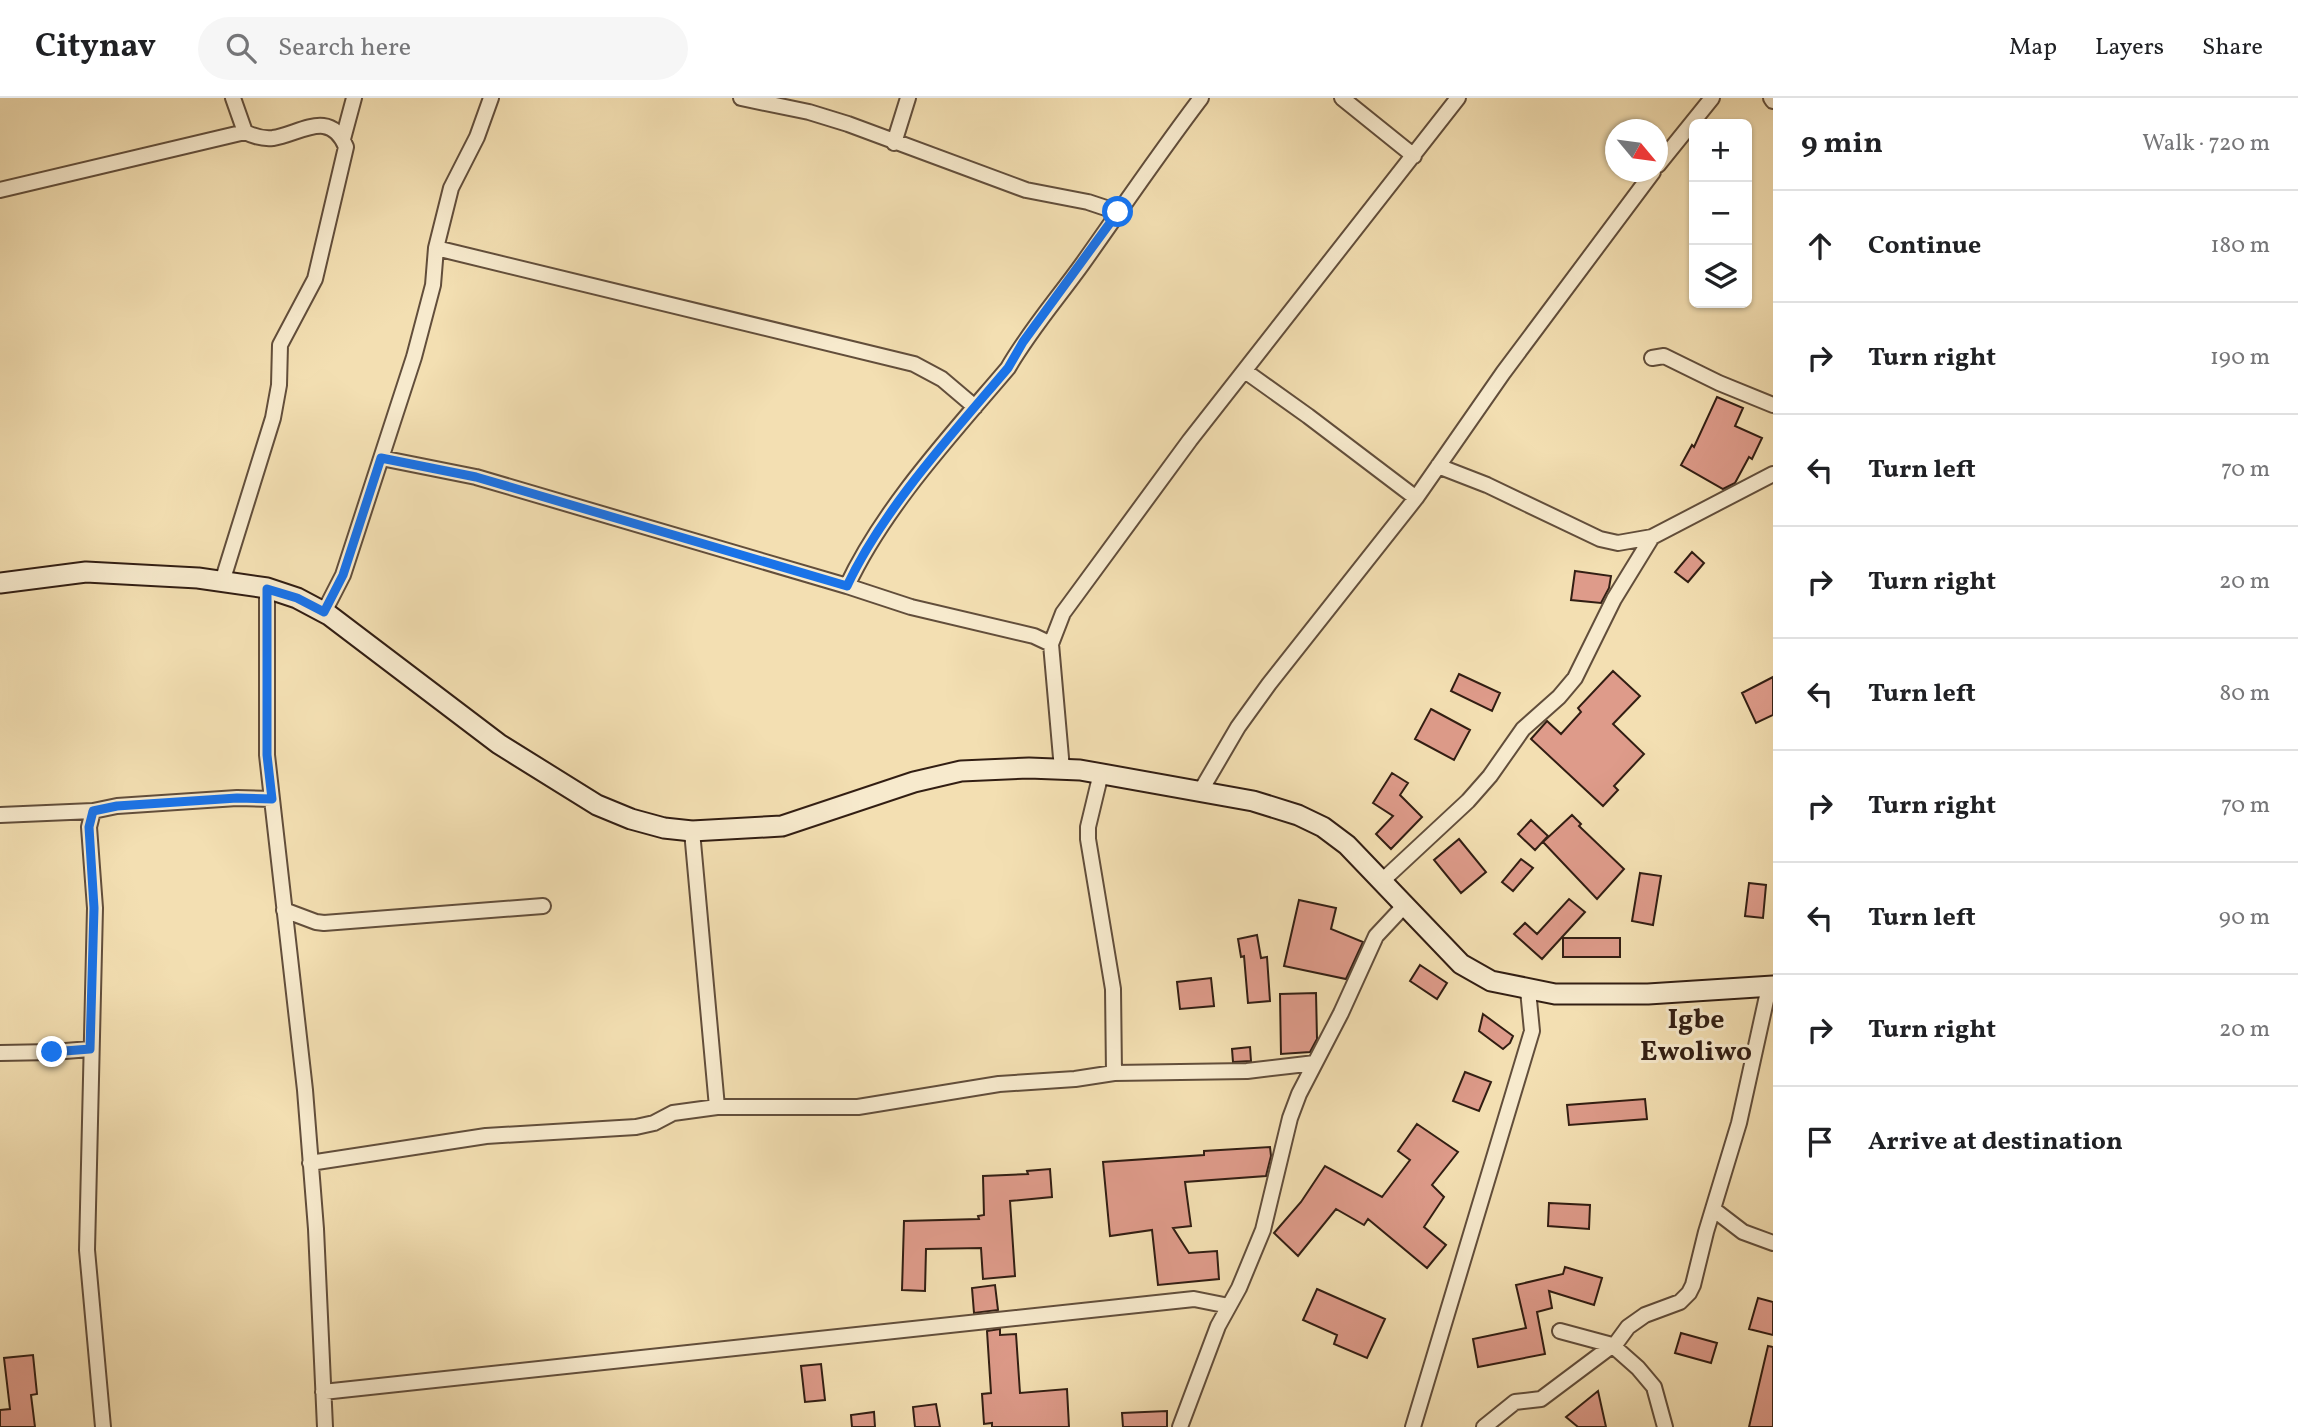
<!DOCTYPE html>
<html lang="en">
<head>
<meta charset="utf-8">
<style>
  :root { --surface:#fff; --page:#f6f6f6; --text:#202124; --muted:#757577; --line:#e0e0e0 }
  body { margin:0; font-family:Vollkorn,serif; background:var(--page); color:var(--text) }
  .controls { position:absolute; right:21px; top:21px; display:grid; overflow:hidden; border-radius:10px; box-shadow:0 2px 5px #0004 }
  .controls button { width:63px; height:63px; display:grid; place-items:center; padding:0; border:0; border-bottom:2px solid var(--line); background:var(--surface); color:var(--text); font:35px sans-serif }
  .compass { position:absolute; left:1605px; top:21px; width:63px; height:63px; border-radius:50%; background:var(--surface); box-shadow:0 2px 5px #0004; rotate:119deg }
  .stop { position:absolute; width:21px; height:21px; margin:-16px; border:5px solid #1a73e8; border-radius:50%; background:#fff }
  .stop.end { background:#1a73e8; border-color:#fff; box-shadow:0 2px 7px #0008 }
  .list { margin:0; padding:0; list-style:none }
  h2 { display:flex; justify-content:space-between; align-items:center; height:91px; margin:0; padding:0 28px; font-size:30px }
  h2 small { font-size:23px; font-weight:400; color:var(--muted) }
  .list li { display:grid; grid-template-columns:46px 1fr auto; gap:21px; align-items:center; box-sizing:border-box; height:112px; padding:0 28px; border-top:2px solid var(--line) }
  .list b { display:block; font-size:26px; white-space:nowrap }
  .list em { font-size:23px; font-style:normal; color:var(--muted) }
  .icon { flex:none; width:38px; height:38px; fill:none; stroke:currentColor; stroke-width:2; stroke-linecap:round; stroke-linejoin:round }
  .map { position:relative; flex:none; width:1773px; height:1329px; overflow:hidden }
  header { display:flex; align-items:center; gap:42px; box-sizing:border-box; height:98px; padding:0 35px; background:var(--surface); border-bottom:2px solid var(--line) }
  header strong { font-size:33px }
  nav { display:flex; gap:38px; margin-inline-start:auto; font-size:24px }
  .search { width:490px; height:63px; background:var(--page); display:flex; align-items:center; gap:18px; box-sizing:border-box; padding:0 24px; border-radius:38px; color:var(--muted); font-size:26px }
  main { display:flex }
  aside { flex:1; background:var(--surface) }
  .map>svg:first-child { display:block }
  .building { fill:#de9b8a; stroke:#321e13; stroke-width:2 }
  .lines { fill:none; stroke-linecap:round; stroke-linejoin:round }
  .street-casing { stroke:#624e3b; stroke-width:18 }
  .secondary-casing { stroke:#321e13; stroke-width:23 }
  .street { stroke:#f7eacd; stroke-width:14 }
  .secondary { stroke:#f7eacd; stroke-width:19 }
  .route { stroke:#1a73e8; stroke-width:9 }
  .labels { text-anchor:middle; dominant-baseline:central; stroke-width:6; stroke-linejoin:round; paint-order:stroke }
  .quarter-label { font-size:28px; font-weight:bold; fill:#321e13; stroke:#f7eacd }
</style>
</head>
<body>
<header>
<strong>Citynav</strong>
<div class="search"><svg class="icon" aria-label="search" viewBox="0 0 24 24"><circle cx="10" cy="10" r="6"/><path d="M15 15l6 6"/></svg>Search here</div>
<nav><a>Map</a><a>Layers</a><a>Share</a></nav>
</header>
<main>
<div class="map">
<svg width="1773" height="1329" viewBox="0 0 1773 1329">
  <rect width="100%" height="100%" fill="#f3dfb2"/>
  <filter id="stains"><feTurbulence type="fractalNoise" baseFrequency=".00286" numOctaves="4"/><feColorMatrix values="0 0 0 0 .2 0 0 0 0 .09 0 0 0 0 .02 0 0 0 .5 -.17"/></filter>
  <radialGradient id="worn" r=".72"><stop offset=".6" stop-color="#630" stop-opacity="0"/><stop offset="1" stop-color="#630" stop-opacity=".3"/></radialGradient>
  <path class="building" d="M1717,299L1743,310L1735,328L1762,340L1752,361L1749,359L1735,385L1723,391L1681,367L1692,347L1694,349Z
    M1692,454L1704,465L1688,484L1675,474Z
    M1575,473L1611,478L1609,490L1601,505L1571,502Z
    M1613,573L1640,598L1613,626L1644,656L1614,688L1618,692L1603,708L1531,641L1547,623L1561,636L1581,614L1578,610Z
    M1459,576L1500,595L1492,613L1451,593Z
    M1773,579V617L1756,625L1742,595Z
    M1431,611L1470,632L1454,662L1415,641Z
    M1392,675L1408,685L1400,697L1422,719L1391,751L1376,736L1393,718L1373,705Z
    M1572,717L1581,726L1579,728L1624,771L1597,801L1543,744Z
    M1531,722L1548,738L1535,752L1518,736Z
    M1459,741L1486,774L1461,795L1434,762Z
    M1521,761L1533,770L1513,793L1502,784Z
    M1640,775L1661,778L1653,827L1632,823Z
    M1749,785L1766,787L1763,820L1745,818Z
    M1569,801L1585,814L1542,861L1514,836L1525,825L1537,836Z
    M1299,802L1336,810L1331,831L1363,844L1346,881L1284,868Z
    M1257,837L1261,860L1267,859L1270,903L1248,905L1244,858L1241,859L1238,841Z
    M1563,840H1620V859H1563Z
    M1420,867L1447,885L1437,901L1410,883Z
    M1211,880L1214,908L1180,911L1177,884Z
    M1316,895L1317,941L1310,954L1281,956L1280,896Z
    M1483,916L1513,938L1510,945L1503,951L1479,933Z
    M1250,949L1251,963L1233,964L1232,951Z
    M1465,974L1491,984L1479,1013L1453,1003Z
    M1645,1001L1647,1021L1569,1027L1567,1007Z
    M1417,1026L1458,1054L1432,1087L1444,1099L1424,1129L1446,1147L1427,1170L1368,1121L1364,1127L1336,1111L1298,1158L1274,1135L1301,1104L1325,1068L1382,1099L1410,1062L1398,1053Z
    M1270,1049L1271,1058L1266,1078L1185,1084L1191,1128L1173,1130L1189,1155L1217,1153L1219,1181L1158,1187L1152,1132L1110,1138L1103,1064L1204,1057V1053Z
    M1050,1071L1052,1099L1010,1103L1015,1178L983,1181L981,1150L926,1151L925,1193L902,1192L904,1123L979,1121L978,1118L984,1117L983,1078L1028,1076L1027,1073Z
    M1549,1105L1590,1107L1589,1131L1548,1128Z
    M1565,1169L1602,1180L1594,1207L1549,1193L1552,1210L1537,1214L1545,1256L1478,1269L1473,1241L1526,1230L1516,1187L1563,1176Z
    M995,1187L998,1212L974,1215L972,1190Z
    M1317,1191L1385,1221L1367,1260L1334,1246L1337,1237L1303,1222Z
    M1758,1200L1773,1204V1237L1749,1231Z
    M1000,1231V1237L1016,1236L1020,1295L1067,1291L1069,1329H992V1325L984,1326L982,1296L991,1295L987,1233Z
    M1681,1235L1717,1245L1711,1265L1675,1255Z
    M1768,1248L1773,1249V1329H1749Z
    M33,1257L37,1296L31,1297L35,1329H0V1312L10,1311L4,1260Z
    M821,1266L825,1302L805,1304L801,1268Z
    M1598,1293L1606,1329H1578L1566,1319Z
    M936,1306L940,1329H915L913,1309Z
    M1167,1313V1329H1123L1122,1315Z
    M874,1314L875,1329H852L851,1317Z"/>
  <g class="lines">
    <g class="street-casing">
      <path id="street" d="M741,0L809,14L848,26L1026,92L1088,104L1118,114
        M1342,0L1414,58
        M1771,0L1773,3
        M343,41L354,0
        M894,45L908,0
        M1658,67L1712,0
        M0,92L245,34
        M436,150L914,266L942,281L975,309
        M1652,260L1664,258L1719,285L1773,307
        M1245,273L1308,318L1416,400
        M381,360L476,379L847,488
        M1438,368L1487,387L1600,441L1618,445L1652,439
        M222,484L273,320L279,287L280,247L315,181L346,49C330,10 300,36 273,40C263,41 253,38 245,34L233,0
        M267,490V657L305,992L316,1131L325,1329
        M324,514L343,477L414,259L433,187L436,150L451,90L477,39L491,0
        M1051,546L1034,538L911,509L847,488C884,409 952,336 1008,270C1030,232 1058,200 1083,165C1122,110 1160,54 1201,0
        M1062,671L1051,546L1063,515L1190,342L1458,0
        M1101,675L1088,729V741L1113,891L1114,975
        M1200,694L1238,629L1269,586L1416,400L1503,275L1653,74
        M0,717L93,713
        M692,733L717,1009
        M1382,783L1468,703L1490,678L1523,631L1559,599L1575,580L1614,501L1652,439L1773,376
        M284,812L316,824L324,825L543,808
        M0,955L53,954L90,951
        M310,1065L486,1038L636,1029L654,1025L673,1015L717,1009H858L999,986L1075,981L1114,975L1247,973L1315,965
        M1713,1111L1743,1134L1773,1145
        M1560,1233L1612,1247L1638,1270L1654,1289L1665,1329
        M323,1294L1194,1201L1229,1208
        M103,1329L87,1152L95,810L89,729L93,713L117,708L237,700L272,701
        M1180,1329L1218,1228L1239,1190L1263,1132L1290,1020L1299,996L1341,915L1376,838L1405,807
        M1413,1329L1532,933L1528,892
        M1484,1329L1515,1304L1541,1301L1617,1244L1628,1229L1645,1217L1680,1204L1689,1195L1693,1187L1706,1134L1739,1025L1769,889"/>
    </g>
    <g class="secondary-casing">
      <path id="secondary" d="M0,485L86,474L198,480L267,490L297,500L329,517L499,646L597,707L631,721L664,730L692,733L782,728L914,684L961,673L1029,670L1080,672L1253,703L1298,717L1323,729L1347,747L1461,866L1491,883L1555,896H1648L1773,888"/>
    </g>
    <use href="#street" class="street"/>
    <use href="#secondary" class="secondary"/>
  </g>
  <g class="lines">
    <path class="route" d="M52,954L90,951L94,810L89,729L93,713L117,708L237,700L272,701L267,657V491L297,500L324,514L343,477L381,360L476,379L847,488C883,411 953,335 1008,270L1023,244L1118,114"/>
  </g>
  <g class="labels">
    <g class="quarter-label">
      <text x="1696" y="922">Igbe<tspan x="1696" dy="32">Ewoliwo</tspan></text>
    </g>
  </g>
  <rect width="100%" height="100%" filter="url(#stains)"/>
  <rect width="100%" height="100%" fill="url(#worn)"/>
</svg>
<div class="controls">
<button>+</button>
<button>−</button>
<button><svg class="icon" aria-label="layers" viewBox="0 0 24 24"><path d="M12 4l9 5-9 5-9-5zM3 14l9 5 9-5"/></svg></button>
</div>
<svg class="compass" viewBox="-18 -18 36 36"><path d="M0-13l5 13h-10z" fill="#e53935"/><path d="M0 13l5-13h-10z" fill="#757577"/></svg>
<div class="stop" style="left:1118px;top:114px"></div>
<div class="stop end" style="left:52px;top:954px"></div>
</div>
<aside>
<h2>9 min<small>Walk · 720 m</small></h2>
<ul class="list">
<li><svg class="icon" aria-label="ahead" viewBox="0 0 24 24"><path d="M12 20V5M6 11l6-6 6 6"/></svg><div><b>Continue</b></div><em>180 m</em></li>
<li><svg class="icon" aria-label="right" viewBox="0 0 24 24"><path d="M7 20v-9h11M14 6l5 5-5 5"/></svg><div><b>Turn right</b></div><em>190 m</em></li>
<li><svg class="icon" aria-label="left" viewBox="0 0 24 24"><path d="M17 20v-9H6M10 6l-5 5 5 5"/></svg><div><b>Turn left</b></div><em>70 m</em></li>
<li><svg class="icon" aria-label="right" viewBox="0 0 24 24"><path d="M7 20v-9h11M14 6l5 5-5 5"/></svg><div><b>Turn right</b></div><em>20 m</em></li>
<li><svg class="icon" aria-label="left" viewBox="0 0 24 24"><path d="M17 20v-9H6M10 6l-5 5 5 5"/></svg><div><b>Turn left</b></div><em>80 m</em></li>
<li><svg class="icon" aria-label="right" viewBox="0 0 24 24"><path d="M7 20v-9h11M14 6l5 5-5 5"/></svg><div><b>Turn right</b></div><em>70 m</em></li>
<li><svg class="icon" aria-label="left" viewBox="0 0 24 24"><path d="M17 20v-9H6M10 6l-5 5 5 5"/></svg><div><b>Turn left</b></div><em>90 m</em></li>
<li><svg class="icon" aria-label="right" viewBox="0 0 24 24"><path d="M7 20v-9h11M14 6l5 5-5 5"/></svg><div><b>Turn right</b></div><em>20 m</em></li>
<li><svg class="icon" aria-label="arrive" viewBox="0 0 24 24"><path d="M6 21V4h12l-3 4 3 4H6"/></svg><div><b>Arrive at destination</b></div></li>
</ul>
</aside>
</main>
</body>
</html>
